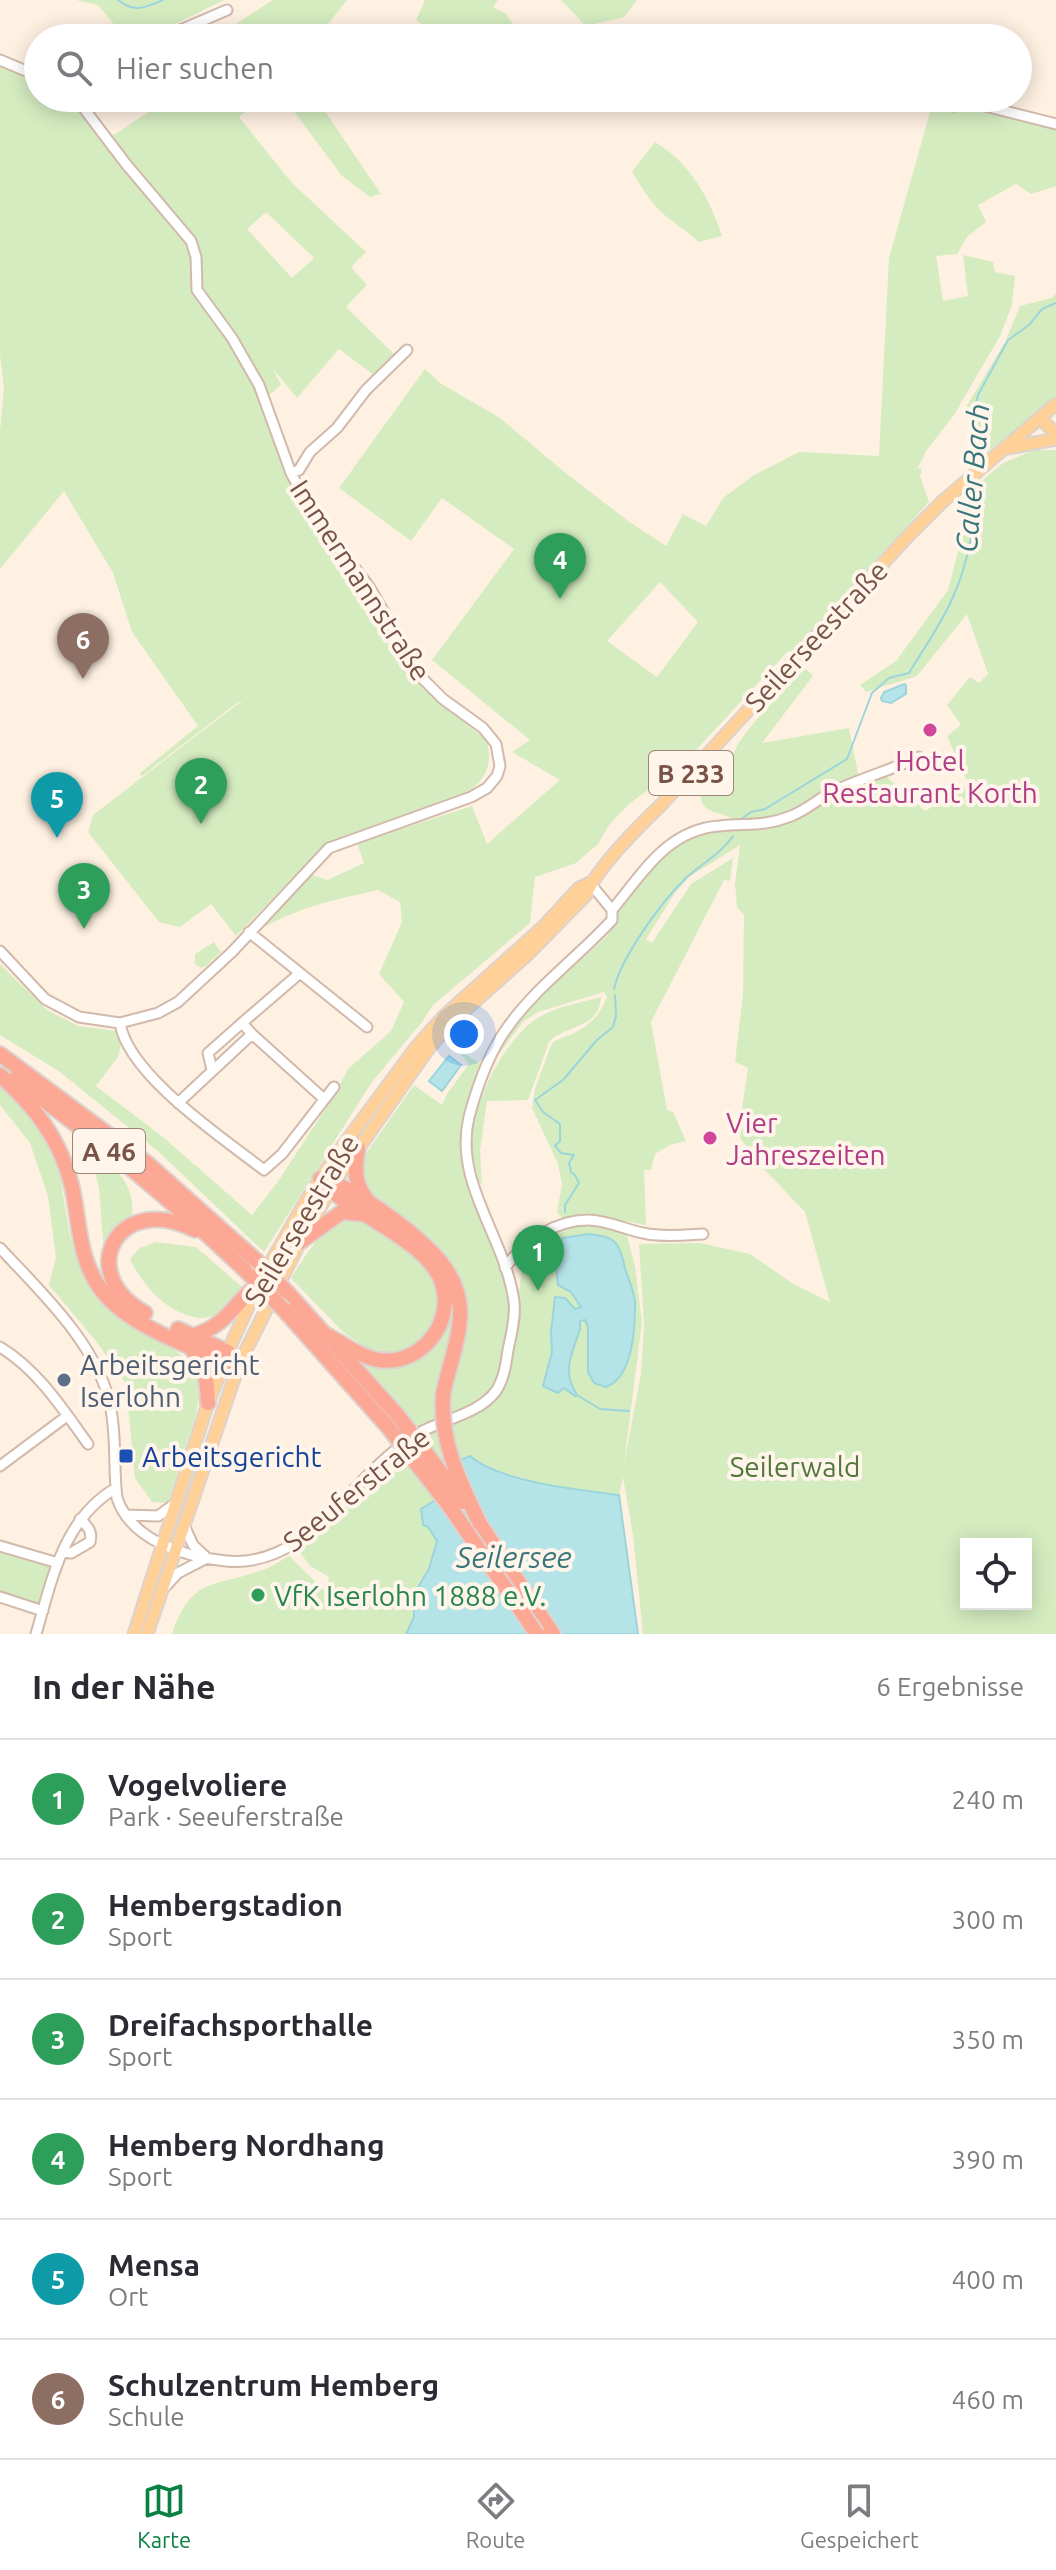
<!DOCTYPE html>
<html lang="de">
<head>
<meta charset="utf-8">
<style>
  :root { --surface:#fff; --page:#f7f7f7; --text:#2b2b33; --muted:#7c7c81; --line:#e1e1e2; --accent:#0b8043 }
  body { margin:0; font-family:Ubuntu,sans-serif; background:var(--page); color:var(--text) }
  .controls { position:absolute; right:24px; bottom:24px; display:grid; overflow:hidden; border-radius:0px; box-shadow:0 4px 20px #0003 }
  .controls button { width:72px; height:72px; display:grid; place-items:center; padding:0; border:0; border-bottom:2px solid var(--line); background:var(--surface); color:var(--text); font:40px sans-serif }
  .you { position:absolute; left:464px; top:1034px; width:28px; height:28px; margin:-20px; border:6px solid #fff; border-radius:50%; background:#1a73e8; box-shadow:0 0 0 12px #1a73e833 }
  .badge { display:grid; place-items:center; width:52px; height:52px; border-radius:50%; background:var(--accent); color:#fff; font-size:26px; font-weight:700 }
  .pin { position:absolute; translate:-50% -66px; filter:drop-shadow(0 2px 4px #0008) }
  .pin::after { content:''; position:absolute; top:42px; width:28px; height:24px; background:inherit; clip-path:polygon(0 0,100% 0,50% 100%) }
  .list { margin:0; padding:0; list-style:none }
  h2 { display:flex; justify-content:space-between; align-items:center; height:104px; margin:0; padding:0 32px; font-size:34px }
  h2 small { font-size:26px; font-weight:400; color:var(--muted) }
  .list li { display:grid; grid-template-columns:52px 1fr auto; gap:24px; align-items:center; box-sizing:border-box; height:120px; padding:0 32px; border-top:2px solid var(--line) }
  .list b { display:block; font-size:30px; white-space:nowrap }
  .list p { margin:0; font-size:26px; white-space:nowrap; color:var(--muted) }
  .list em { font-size:26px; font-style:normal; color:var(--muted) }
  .icon { flex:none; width:44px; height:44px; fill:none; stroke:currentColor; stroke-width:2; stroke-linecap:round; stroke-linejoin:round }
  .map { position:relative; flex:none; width:1056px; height:1634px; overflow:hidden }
  .search { position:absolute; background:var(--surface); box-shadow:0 4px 20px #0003; left:24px; right:24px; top:24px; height:88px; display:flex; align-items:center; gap:20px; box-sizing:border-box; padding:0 28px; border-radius:44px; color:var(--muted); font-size:30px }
  .sheet { height:824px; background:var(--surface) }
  nav { display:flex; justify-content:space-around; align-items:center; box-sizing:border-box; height:112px; border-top:2px solid var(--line); background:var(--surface); font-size:22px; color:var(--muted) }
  nav a { display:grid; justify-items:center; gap:4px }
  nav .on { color:var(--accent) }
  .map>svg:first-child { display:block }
  .green { fill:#d5ecc0; fill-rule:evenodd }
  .water { fill:#b5e4e8; stroke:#9bd5db; stroke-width:2 }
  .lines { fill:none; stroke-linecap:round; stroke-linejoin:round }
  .stream { stroke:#9bd5db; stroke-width:2 }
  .minor-casing { stroke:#d1b9ab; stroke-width:13 }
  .major-casing { stroke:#dcd3cf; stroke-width:15 }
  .highway-casing { stroke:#dcd3cf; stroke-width:18 }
  .minor { stroke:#fff; stroke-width:9 }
  .major { stroke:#ffd198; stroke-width:11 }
  .highway { stroke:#fca895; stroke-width:14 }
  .highway-bridge-casing { stroke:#dcd3cf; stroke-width:18; stroke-linecap:butt }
  .highway-bridge { stroke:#fca895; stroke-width:14 }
  .hotel-dot { fill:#d1479c; stroke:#fff5ea; stroke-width:3 }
  .service-dot { fill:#5c6f8a; stroke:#fff5ea; stroke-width:3 }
  .transit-dot { fill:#1a4fb4; stroke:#fff5ea; stroke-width:3 }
  .leisure-dot { fill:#2e9e5b; stroke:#fff5ea; stroke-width:3 }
  .labels { text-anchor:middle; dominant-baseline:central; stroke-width:8; stroke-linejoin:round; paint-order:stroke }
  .shield { fill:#fff5ea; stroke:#a08478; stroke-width:2 }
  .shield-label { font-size:26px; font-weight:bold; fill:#775447 }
  .street-label { font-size:28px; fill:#775447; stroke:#fff5ea }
  .hotel-label { font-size:28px; fill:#b23c85; stroke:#fff5ea }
  .service-label { font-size:28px; fill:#4e5e75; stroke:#fff5ea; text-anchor:start }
  .transit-label { font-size:28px; fill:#164399; stroke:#fff5ea; text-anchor:start }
  .park-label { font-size:28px; fill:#52783c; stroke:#fff5ea }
  .leisure-label { font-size:28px; fill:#27864d; stroke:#fff5ea; text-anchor:start }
  .water-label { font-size:30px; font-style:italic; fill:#3a777d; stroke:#fff5ea }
</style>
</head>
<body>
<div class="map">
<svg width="1056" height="1634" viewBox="0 0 1056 1634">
  <rect width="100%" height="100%" fill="#fef1e2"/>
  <path class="green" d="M76,0H224L147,38H125L98,5Z
    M273,0H347L317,38H214Z
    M425,0H498L493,7L506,14L523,38H442L416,20Z
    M561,0H637L624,17L586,26Z
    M0,63L38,81V98H65L100,136H112L170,98H261L239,117L292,183L366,252L351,267L367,285L346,307L395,355L375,376L339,349L297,398L273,369L281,385L261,402L294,491L366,592L407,667L436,700L486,740C494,763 486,781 466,792L336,839L323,847L236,936L211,904L180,927L159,922L88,832L93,815L239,703L252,707L238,702L142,776L140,773L198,726L132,632L113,573L64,491L0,569V431L4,388L0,355ZM266,212L314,258L292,278L247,229Z
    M284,98H316L381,194L370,197L342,176Z
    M500,98H541L537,110H520Z
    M932,105L956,110L977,107L1056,129V186L1031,194L1016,184L978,205L986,222L968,236L957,254L936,256L943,301L968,296L963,255L993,262L995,272L1015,276L1012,305L1000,336L954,415L926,451L918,468L922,469L920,476L929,502L792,652L788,651L683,764L629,804L609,825L598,844L576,863L535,877L530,923L433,1005L422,1022L372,1082L264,1252L160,1153L60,1072L0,1035V964L47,1010L78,1026L124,1032L118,1057L96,1086L163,1137L252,1215L279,1180L335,1094L348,1069L391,1031L404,1002L379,974L402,922L400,902L378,890C329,901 297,907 252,934L269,912L313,875L327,880L364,863L357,843L472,806L487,844L560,780L512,752L530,740L432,660L514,549L442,498L411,541L339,488L425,369L440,383L500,418L567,474L628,521L666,546L683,514L706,526L723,498L754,475L799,452L879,456L889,258ZM660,582L698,622L657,677L607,641Z
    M655,142C691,164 709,197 722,236L699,242C686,230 670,221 658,209C648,198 640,185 632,172Z
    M1056,294V398L981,457L969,412L965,409L1005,342L1020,306L1051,298Z
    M1034,450H1056V1634H643L633,1535L623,1477L619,1495L549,1486L482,1466L421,1509L424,1523L437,1541L429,1569L414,1594V1617L406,1634H172C192,1577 211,1588 260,1571C270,1568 280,1561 289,1556L325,1591L329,1577L310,1566L295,1546L394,1453L497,1392L515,1331L523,1255L535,1245L587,1220L625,1228L635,1266L642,1322L624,1464L641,1374L644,1325L639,1244L700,1243L750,1254L795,1285L830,1302L805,1212L762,1167L740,1138L741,1116L748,1068L735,1062L743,994L744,915L737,907L735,884L740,845L689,877L675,893L646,939L652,943L691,884L733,858L730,881L724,880L651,1022L667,1110L673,1112L686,1141L670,1145L655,1154L651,1170H644L646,1225L586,1213L563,1219L557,1212L562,1184L558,1164L532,1108L535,1089L552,1043C557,1039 562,1038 570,1035C589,1026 599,1017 607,997L604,992L538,1012L523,1022L499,1054L496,1053L533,1003L606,937L616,923L619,909L658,859L677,842L696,832L732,830L736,821C726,812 704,815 701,799C698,785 719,774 726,765C733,757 736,746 742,738C760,713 784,691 805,668L813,676L762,743L849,728L860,783L886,776L925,811L969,786L947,736L961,725L947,705L970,677L979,683L988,674L967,614L917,676L866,692L860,685L896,661L948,590L967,517L957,502L1003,463ZM966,1544H1026V1604H966Z
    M214,942L221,952L206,966L201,968L195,964V954Z
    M601,997C600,1029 564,1025 549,1042L528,1100L487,1101L480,1150L482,1184L477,1180L467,1182C481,1218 506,1268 509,1305C511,1321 507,1339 504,1355C501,1371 497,1387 483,1398C474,1406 461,1410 450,1414L451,1385L467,1314L465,1290L458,1272L430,1240L368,1193L360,1167L367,1152L414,1085L442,1105L447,1094L469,1064L453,1045L482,1065C464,1108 455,1132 466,1179L478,1175C475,1166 472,1155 472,1145C471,1107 499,1052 526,1027C545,1008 577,1004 601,997Z
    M0,1085C15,1098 42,1121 50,1139C67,1180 63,1244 87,1280C98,1297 111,1313 128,1324C155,1341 184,1349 202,1377L196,1415L168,1503L152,1502L135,1478L126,1384L96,1341L49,1285L56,1258L48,1196L30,1143L0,1105Z
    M72,1130C97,1151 137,1177 132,1214L114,1227L104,1253L99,1188L91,1156Z
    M346,1218L367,1220L427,1265L441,1296L433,1327L421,1340L407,1350L387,1353L365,1347L343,1332L291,1278C308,1252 318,1233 346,1218Z
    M155,1242L196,1247L242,1287L223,1313C215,1315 205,1319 198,1318C165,1312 145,1287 130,1260L138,1249Z
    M450,1297L457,1309C451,1337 432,1395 438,1421L420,1430L354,1353L410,1359Z
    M0,1548L56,1565L42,1609L0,1595Z"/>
  <path class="water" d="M904,684L906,685V694L891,703L882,701L881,698L884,692Z
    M449,1056L461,1065L442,1091L429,1081Z
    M588,1234C596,1235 605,1235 612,1240C621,1246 622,1258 625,1268C628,1279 635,1292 635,1304C635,1329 633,1377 606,1387L594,1383L588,1372V1327L585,1320L580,1321V1329C572,1355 561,1370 577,1395L575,1396L564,1388L558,1393L543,1386L552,1352L551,1333L555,1297L565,1298L575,1309L581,1307L571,1292L558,1285L554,1247L563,1238Z
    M470,1456C500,1482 579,1490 619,1495L638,1634H406L414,1617V1594L429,1569L437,1541L428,1527L423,1525L421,1509L439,1498L444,1468Z"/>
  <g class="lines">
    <path class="stream" d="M118,0C134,13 145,8 163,0
      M975,466L976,446L971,425L978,395L1008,340L1029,325L1042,309L1056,303
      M740,820L751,812L765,809L847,759L872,693L889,678L909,673C924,648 942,623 953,597C969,562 976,518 976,480
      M614,989C621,957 662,901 686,878C701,864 721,854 733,836
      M565,1212V1205L579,1183L575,1175L571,1172L569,1163L574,1155L561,1153L555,1146L560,1141V1124L543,1112L535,1100L563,1080L597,1040L613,1027L616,1016L615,995
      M577,1395L600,1409L629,1411"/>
    <g class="minor-casing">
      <path id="minor" d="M162,38L227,10
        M0,60L38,76
        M930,98L952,106L977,104L1056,124
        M291,473L299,470L310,452L337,428L366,390L407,350
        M612,910C643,873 667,830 719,826C747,823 764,827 791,816C807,810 819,798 834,791C862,778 891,770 919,757
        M249,932L367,1027
        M0,951L45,999L79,1017L120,1023L158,1013L178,1002L232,952L329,848L471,797L487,788L497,776L500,766L496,744L483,728L443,699L422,678L370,588L309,507L291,473L259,385L232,338L197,290L196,257L191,241L126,164L76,98
        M120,1023C128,1075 223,1138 264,1170L282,1154L334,1087
        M252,1034L324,1099
        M212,1070L208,1053L242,1023
        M178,1103L252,1034L242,1023L300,973
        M0,1248C40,1291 98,1345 110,1405C117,1435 113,1467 117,1498C131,1541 186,1557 226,1561C288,1567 328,1516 366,1477C382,1461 398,1446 417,1434C442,1419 478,1415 496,1391C504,1379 506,1364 508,1350C511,1336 516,1317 514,1302C506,1238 453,1183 469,1117C477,1087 489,1053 507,1028C536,987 578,957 612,920V910L590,883
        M505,1268C523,1242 555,1220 588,1220C608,1220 628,1231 648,1234C666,1237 685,1235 703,1234
        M0,1347C37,1369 63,1409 88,1444
        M0,1466L67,1416
        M126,1515L158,1516L176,1503
        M184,1525L193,1545L205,1556
        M0,1546L58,1563
        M63,1552L71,1553L90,1542C93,1531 87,1526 80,1519
        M164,1588L178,1573L207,1558
        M0,1597L43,1611
        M36,1634C52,1580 63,1519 116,1488"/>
    </g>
    <g class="major-casing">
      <path id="major" d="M1040,418L1056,434
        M1008,448L1056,439
        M134,1634L208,1403L232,1342L259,1283L307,1199L331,1162L417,1046L444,1016L543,927L579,888L590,883
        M147,1634L239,1364L300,1242L335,1182L429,1048L454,1020L527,955L586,895C595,870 641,824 661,805L909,535L942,502L1056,404"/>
    </g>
    <g class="highway-casing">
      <path id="highway" d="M0,1054L147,1163L257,1261
        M0,1075C35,1107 61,1140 72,1187C80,1223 78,1261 103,1292C129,1325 186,1345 224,1361L239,1364
        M15,1079C98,1139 178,1205 251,1276
        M358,1148C355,1169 353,1183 368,1201
        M320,1179C349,1215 431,1240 443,1286C453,1325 420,1366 379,1360C361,1357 345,1345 329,1336
        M320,1179C353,1185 432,1243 449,1274C455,1284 459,1297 460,1309C461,1338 448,1367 443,1395
        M300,1242L342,1212L361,1214
        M287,1292L399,1417
        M284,1310L388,1427
        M145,1313C74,1274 117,1190 195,1230
        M178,1329L228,1352L239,1364
        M192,1336C227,1326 233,1304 259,1283
        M190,1347C206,1364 207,1381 208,1403
        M480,1524L553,1634"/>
    </g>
    <use href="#minor" class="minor"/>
    <use href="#major" class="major"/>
    <use href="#highway" class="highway"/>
    <g class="highway-bridge-casing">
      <path id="highway-bridge" d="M257,1261L287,1292
        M251,1276L284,1310
        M443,1395C440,1443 460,1482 480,1524
        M399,1417L463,1502
        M388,1427L450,1507L537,1634"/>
    </g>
    <use href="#highway-bridge" class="highway-bridge"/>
  </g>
  <g class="hotel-dot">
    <circle cx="930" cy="730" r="8"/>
    <circle cx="710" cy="1138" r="8"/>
  </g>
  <circle class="service-dot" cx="64" cy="1380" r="8"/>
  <rect class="transit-dot" x="118" y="1448" width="16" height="16" rx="4"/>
  <circle class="leisure-dot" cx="258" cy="1595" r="8"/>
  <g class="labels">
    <g class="shield">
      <rect x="649" y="751" width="84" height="44" rx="6"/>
      <rect x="73" y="1129" width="72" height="44" rx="6"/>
    </g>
    <g class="shield-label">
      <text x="691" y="773">B 233</text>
      <text x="109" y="1151">A 46</text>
    </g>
    <g class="street-label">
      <text transform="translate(361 580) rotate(57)">Immermannstraße</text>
      <text transform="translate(816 636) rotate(-47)">Seilerseestraße</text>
      <text transform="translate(301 1220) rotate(-59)">Seilerseestraße</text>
      <text transform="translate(356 1489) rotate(-39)">Seeuferstraße</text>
    </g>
    <g class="hotel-label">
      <text x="930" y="760">Hotel<tspan x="930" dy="32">Restaurant Korth</tspan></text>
      <text x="726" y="1122" text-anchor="start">Vier<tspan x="726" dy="32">Jahreszeiten</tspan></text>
    </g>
    <g class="service-label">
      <text x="80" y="1364">Arbeitsgericht<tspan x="80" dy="32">Iserlohn</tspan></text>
    </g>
    <g class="transit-label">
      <text x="142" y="1456">Arbeitsgericht</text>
    </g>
    <g class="park-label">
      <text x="795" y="1466">Seilerwald</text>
    </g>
    <g class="leisure-label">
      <text x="274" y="1595">VfK Iserlohn 1888 e.V.</text>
    </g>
    <g class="water-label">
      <text transform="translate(972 478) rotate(-85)">Caller Bach</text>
      <text x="514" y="1557">Seilersee</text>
    </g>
  </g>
</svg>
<div class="controls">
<button><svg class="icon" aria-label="locate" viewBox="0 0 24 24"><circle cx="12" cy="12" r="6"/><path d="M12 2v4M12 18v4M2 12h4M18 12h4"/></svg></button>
</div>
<div class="you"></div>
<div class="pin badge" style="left:538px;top:1291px;background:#2e9e5b">1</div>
<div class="pin badge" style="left:201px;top:824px;background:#2e9e5b">2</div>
<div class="pin badge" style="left:84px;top:929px;background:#2e9e5b">3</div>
<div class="pin badge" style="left:560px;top:599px;background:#2e9e5b">4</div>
<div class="pin badge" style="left:57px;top:838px;background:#0f9aa8">5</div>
<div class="pin badge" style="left:83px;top:679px;background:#8d6e63">6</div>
<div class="search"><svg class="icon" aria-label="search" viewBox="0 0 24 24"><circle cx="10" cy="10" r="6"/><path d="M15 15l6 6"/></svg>Hier suchen</div>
</div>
<section class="sheet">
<h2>In der Nähe<small>6 Ergebnisse</small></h2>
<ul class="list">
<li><span class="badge" style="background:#2e9e5b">1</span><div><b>Vogelvoliere</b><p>Park · Seeuferstraße</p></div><em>240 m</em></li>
<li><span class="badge" style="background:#2e9e5b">2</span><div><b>Hembergstadion</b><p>Sport</p></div><em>300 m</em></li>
<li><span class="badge" style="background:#2e9e5b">3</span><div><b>Dreifachsporthalle</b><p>Sport</p></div><em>350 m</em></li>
<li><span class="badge" style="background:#2e9e5b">4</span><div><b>Hemberg Nordhang</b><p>Sport</p></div><em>390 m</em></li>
<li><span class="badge" style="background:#0f9aa8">5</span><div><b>Mensa</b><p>Ort</p></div><em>400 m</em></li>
<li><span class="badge" style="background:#8d6e63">6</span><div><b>Schulzentrum Hemberg</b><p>Schule</p></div><em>460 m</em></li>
</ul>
</section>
<nav>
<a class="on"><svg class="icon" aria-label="map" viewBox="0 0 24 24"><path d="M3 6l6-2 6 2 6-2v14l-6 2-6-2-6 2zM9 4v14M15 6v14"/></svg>Karte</a>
<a><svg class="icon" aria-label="directions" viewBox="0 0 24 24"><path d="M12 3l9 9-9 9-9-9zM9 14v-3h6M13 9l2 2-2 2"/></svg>Route</a>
<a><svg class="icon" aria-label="saved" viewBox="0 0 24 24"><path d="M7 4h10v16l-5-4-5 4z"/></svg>Gespeichert</a>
</nav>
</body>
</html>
